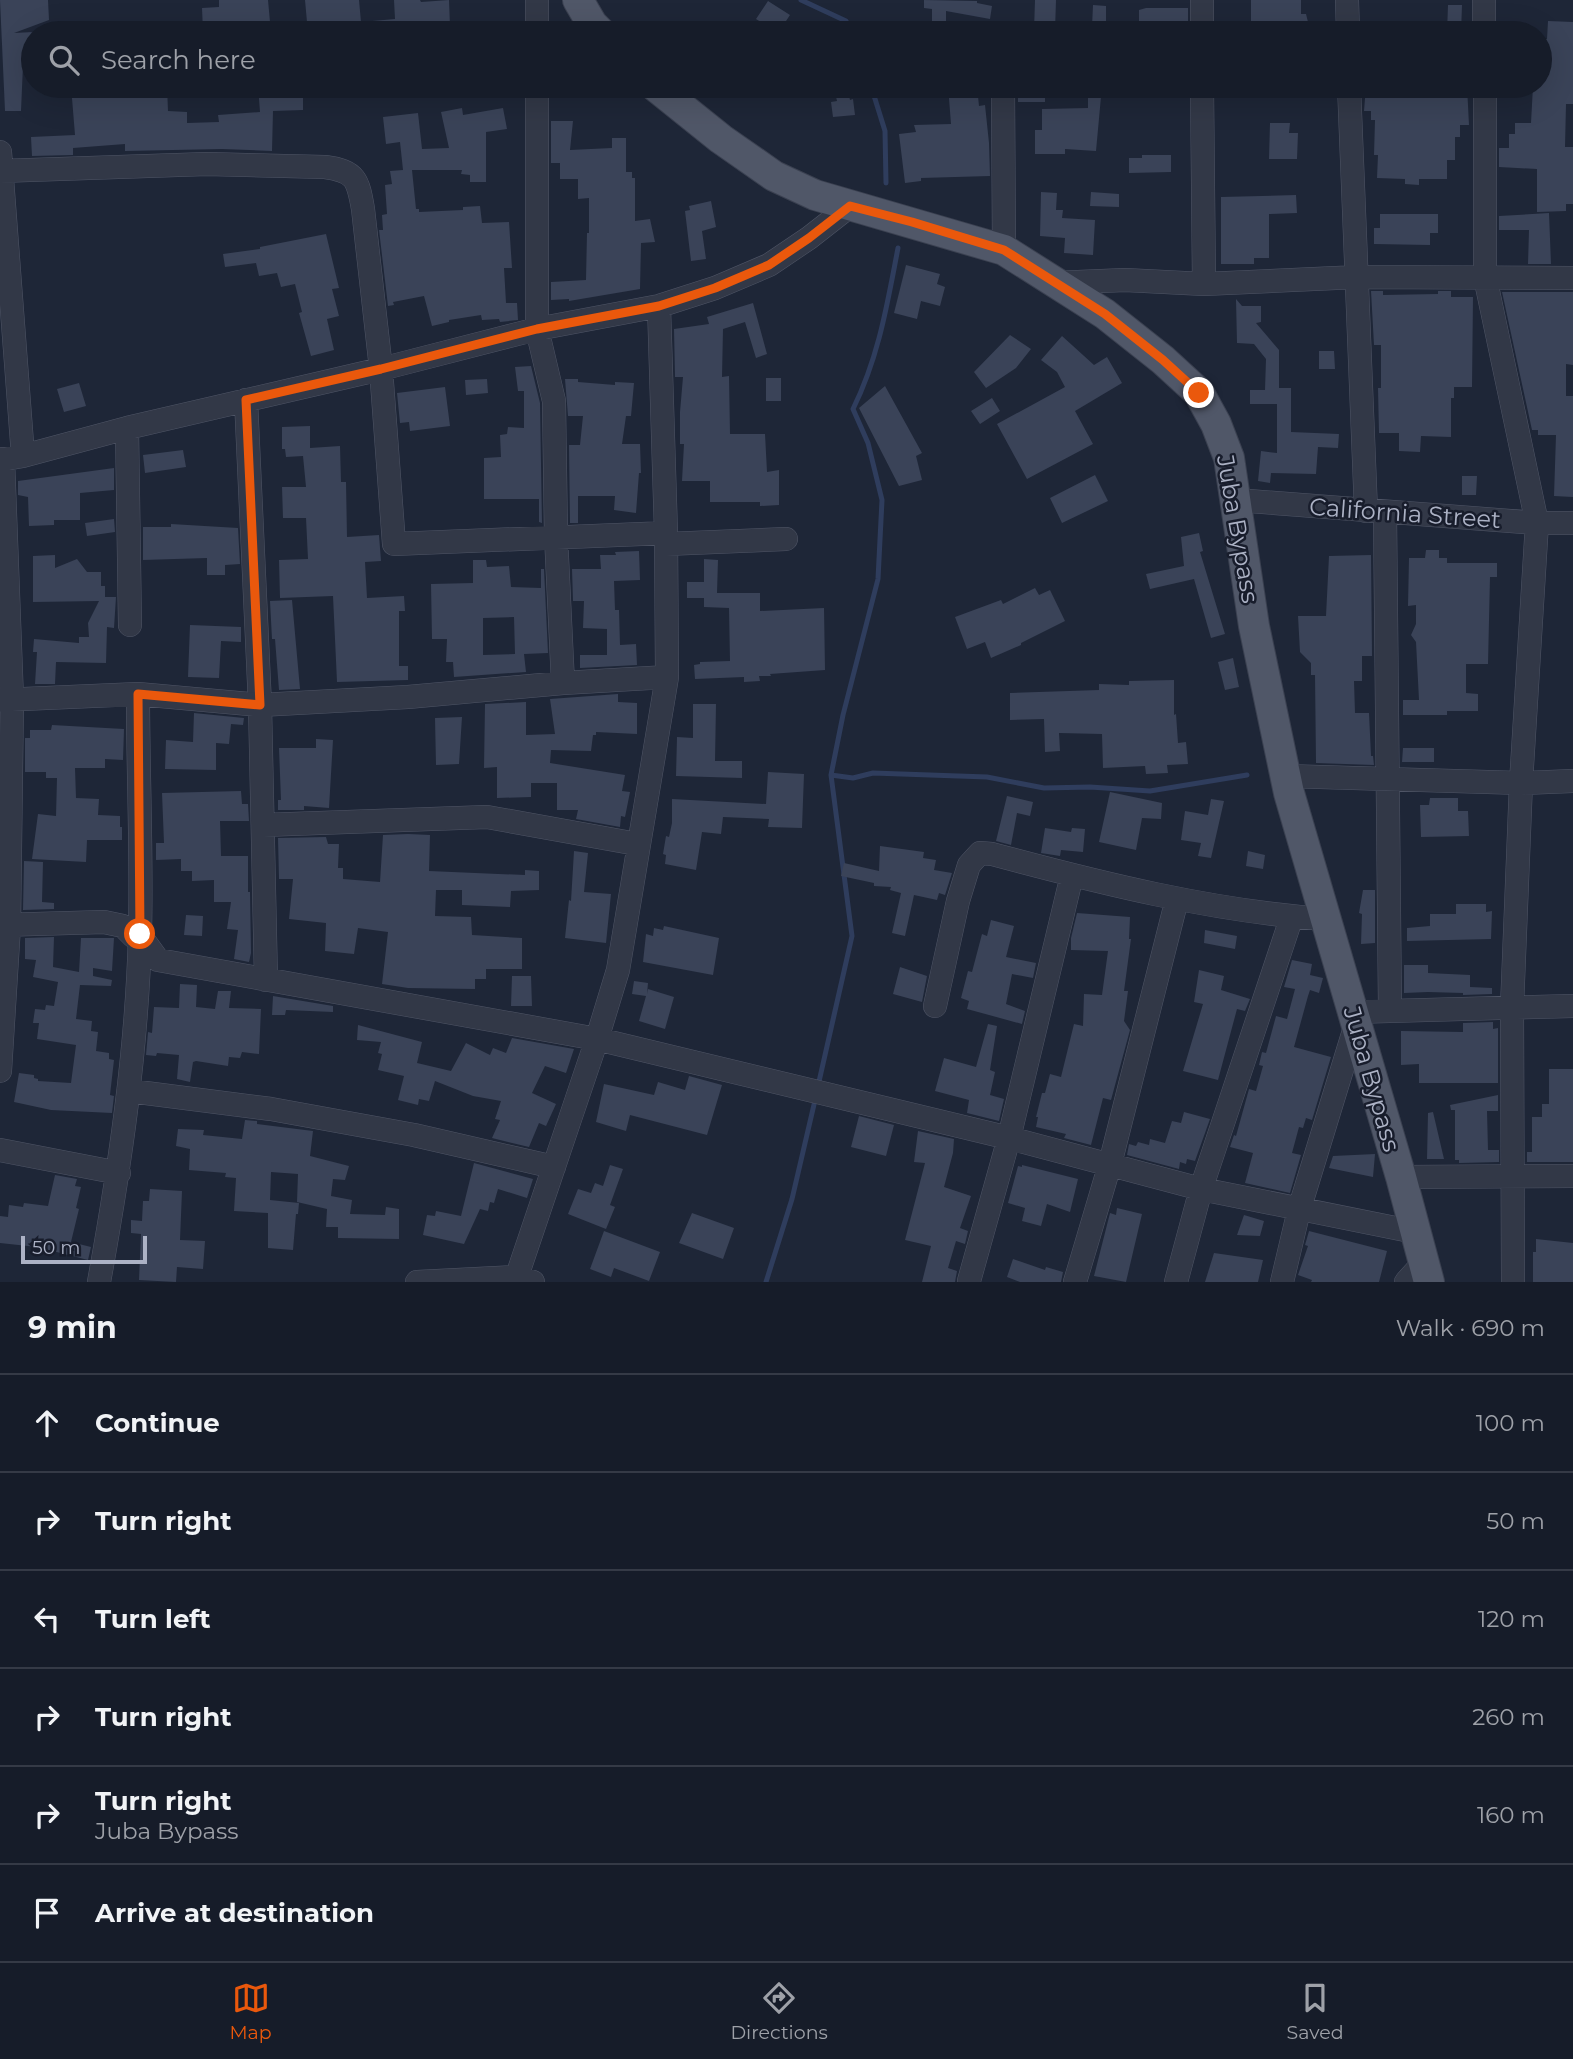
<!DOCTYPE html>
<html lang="en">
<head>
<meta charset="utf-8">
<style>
  :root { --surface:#161c29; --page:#1f2531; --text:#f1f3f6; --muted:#9ea1a8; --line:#353a46; --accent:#ea580c }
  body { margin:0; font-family:Montserrat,sans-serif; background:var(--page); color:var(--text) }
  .scale { position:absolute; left:21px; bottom:18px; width:126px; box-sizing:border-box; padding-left:7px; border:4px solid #acb2c5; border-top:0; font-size:19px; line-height:24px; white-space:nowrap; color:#acb2c5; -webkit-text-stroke:5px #181d2c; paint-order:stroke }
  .stop { position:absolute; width:21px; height:21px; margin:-16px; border:5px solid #ea580c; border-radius:50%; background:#fff }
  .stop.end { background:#ea580c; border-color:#fff; box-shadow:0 2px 7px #0008 }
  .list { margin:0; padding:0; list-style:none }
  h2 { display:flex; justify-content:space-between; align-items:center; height:91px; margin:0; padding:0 28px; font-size:30px }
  h2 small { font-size:23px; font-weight:400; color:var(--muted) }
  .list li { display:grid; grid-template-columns:46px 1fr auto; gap:21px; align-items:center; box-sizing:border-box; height:98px; padding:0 28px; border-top:2px solid var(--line) }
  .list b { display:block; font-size:26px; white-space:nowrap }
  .list p { margin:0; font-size:23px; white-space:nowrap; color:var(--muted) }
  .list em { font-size:23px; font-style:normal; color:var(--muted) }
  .icon { flex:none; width:38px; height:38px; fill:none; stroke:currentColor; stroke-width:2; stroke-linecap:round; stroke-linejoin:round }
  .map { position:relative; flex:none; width:1573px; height:1282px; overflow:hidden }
  .search { position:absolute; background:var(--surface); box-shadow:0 7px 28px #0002; left:21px; right:21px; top:21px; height:77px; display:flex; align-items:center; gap:18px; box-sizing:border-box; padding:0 24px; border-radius:38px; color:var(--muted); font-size:26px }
  .sheet { height:679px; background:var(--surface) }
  nav { display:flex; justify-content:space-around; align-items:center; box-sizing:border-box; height:98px; border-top:2px solid var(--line); background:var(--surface); font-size:19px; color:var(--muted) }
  nav a { display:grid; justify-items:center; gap:4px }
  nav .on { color:var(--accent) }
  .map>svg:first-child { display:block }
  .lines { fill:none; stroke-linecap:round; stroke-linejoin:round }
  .stream { stroke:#2f3d5d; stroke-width:5 }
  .building { fill:#3a4358; fill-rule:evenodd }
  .minor-casing { stroke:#4f5566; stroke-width:24 }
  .major-casing { stroke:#3b4151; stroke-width:32 }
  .minor { stroke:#323847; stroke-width:23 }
  .major { stroke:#505768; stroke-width:30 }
  .route { stroke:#ea580c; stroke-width:9 }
  .labels { text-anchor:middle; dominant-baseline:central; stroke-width:5; stroke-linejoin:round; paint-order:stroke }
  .street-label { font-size:24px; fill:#acb2c5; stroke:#181d2c }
</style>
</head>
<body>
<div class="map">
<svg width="1573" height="1282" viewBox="0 0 1573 1282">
  <rect width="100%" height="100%" fill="#1e2637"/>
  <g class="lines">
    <path class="stream" d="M801,0L846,21L851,33
      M871,86L885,131L886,183
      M831,775L853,778L873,773L987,777L1044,788L1090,787L1150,791L1247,775
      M818,1086L852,936L831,775L843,715L878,579L882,500L868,443L853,409C879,356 887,305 898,248
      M766,1282L792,1199L816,1096"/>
  </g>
  <path class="building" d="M0,0H48L49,20L14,33L33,32V64L23,65L21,111H5Z
    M219,0H268L271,33H238V30L203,31L202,8L219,7Z
    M305,0H359L361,22L395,19L394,0H420L421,2L449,0L450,26H429V32L410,33H308Z
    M924,0L977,1V3L992,6L990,19L946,11V33H932V9L924,8Z
    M1035,0H1056L1055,31L1034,30Z
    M1251,0H1301V14H1306L1309,26L1297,29L1296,24L1251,21Z
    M768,1L790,15L778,33L756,19Z
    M1093,5L1106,6V27H1092Z
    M1448,5H1462L1461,33H1447Z
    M1146,8H1188V30H1168V23L1139,24V10Z
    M1548,21L1573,22V104H1566L1565,147H1573V204H1566V211L1537,212V169L1499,167V148H1509V134H1515V123H1531L1533,86H1540V39H1547Z
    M71,86H167L168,111L187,112V123L219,122L218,115L260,112L258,86H286V98L303,97V110L273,111L272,151L222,149L125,151V144L73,148V155L32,156L31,137L75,135Z
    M847,86L850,100L853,99L855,115L833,117L831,102L837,101L834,88Z
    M948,86H977L979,106L985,105L989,143L990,176L921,178V181L905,183L899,134L916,132L914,125L951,124Z
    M1018,86L1045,88V102H1018Z
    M1088,86H1102L1096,151L1065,149V154H1035V130H1042V109L1088,108Z
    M1366,86H1467L1469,125H1460V137H1455V160H1447V179H1419V185L1405,184V179L1377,178L1378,155H1374L1375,120H1371V111H1364Z
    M462,108L463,115L503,108L507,129L486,132V182H470V175L461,174L462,170H412L416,209H419V212L463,210V207L480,206L482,223L509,222L512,268H504L506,303H517L518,320L500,322L499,319L482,320L481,315L449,320V322L432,326L424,296L393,302L394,305L388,306L379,230H383L382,215L387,214L385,185L392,184L390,171L403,170L400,142L386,144L383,117L418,113L422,149L449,148L441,112Z
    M551,121H573L570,150L612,148V138H626V172H632V178H635V221L650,219L655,242L641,243L640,289L569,301V299L551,300V282L586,280L587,233H589V198L578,199V179H560V163H551Z
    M1270,123H1290L1289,133H1298L1297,159H1269Z
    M1142,155H1171V172L1129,173V158H1142Z
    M1041,192L1057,193L1056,210H1063L1062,218L1095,220L1093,255L1064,253L1065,238L1040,236Z
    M1091,192L1119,194V207L1090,206Z
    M1296,195L1297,213L1269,214V258H1254V264H1221V197Z
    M711,201L716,227L702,231L706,259L691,261L685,211L690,210L689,206Z
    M1549,213L1551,264H1528L1529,230H1499V216Z
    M1380,214H1438V233H1430V245L1374,244V228H1380Z
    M326,234L339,288L332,289L339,316L327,319L334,350L311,356L299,313L302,312L295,284L281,287L277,273L259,276L256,263L225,267L223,254L260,249V247Z
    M906,265L940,274L937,284L945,287L940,306L921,301L917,319L894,313Z
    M1371,291H1383V295L1438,294V291H1451V297H1473L1472,387H1454V398H1451V437L1421,436L1420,452L1399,451V433H1379L1378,388H1381V345H1374Z
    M1502,292H1573V365L1566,364V396H1573V497L1554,496L1556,435H1538V430H1532Z
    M1236,299L1242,306H1261V322L1256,323L1279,350V388H1291V432L1339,434L1338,448L1318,447L1316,474L1271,473L1270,483L1258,481L1261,451L1277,453V404H1250V390H1265L1266,359L1254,344L1237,343Z
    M753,303L767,354L756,358L745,322L723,329L722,377L729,376L730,434H765L767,472L779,470V505L760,506V502H710V481H682L684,444H680V412L683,377H675L674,329L709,324L707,317Z
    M1010,335L1031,349L1016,368L986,388L974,372Z
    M1062,336L1094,365L1107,357L1122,383L1075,411L1093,444L1027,479L997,424L1065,387L1057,372L1041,360Z
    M1319,351H1334L1335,369H1319Z
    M531,366L540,403L542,523L539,522V499H484V458L501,457L500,435L507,434L508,427L524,428V391H518L515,367Z
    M766,378H781V401H766Z
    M487,379L488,393L466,395L465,380Z
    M565,379H578V382L615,385V382L634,383L631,416H626L622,444H640L641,473H639L636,513L614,510L615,496H578V523H570L569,445H580L583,416H568Z
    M79,383L86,406L64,412L57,389Z
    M885,386L922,453L916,456L922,480L899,486L859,408Z
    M445,387L450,426L410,431L409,422L400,423L397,393Z
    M992,398L1000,411L980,424L971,411Z
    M310,426V448L340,446L341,482H346L347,537L379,535L381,561L365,562L367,598L404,596L405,611H399V666H408V680L337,682L333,596L280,598L279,560L308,559L306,518H283L282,487H306L303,456L286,457L285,449H282V427Z
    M183,450L186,467L145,473L143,455Z
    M114,468V490L80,493V520H54V525L29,526L28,497L18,495V481Z
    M1095,475L1108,501L1062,523L1050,498Z
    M1462,476H1477L1476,495H1462Z
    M114,519L115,532L87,536L85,523Z
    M171,524L238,528L240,564L225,565V575H207V558L143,560V527H171Z
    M1199,533L1203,551L1200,552L1225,634L1211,638L1194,579L1150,589L1146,574L1184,566L1181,537Z
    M1426,550H1439V558H1447V563H1497V577H1490L1488,664H1466V693L1478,694V711H1447V715H1403V700H1419L1416,642L1411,635L1416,624V605L1408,606L1409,558H1425Z
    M639,551L640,580L614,581L615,610H619L620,645L636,644L637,665L580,668V655H607V629L583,628L584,601H573L572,569H601L600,555H616L615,552Z
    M55,555V568L77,559L87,572H101V586H105V597H116L114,628L107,627L106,663L56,662L55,684H35L37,652H33L34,639L79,643V637H89L88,623L99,601L33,602V556Z
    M1371,555L1372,656H1362V681H1354L1355,713H1369L1371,756H1373L1374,765L1316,763L1315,675H1311V663L1300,652L1298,616H1326L1329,556Z
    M704,559L718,560L717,593H760V611L824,608L825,670L770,674L771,676H759L760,681L744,682V677L695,679L694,665L700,664V662L730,661L729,608L704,607V598H687V582H704Z
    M473,560H486L487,567L509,566L511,587L541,588V569H544L548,653L524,654L526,672L454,677L453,662H446L447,639H432L431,584L473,583ZM514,617L515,654L483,655V618Z
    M1035,588L1039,595L1050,590L1065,621L1021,643V645L991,658L985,642L967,649L955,617L1001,600L1003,604Z
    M292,600L300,689L279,690L275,639H272L270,601Z
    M190,625L241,627V642L221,641L219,678L188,677Z
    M1233,658L1239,687L1225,690L1218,662Z
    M1174,680V715L1176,714L1178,743L1186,742L1188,764L1167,765L1168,773L1146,774L1145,766L1103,768L1102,734L1059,733L1060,751L1045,752L1044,719L1010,720V693L1099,690V684L1129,685V681Z
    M618,694V702L637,703V734L596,732V735H593L591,751L551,750L550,763L625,775L622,791L630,792L625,817L621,816L620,827L576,819L578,810H557V783H531V797L497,798V767L484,768L485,704L526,702V735L555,734L550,699Z
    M693,704H716L715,761H742V778L676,776L677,737L693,738Z
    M194,713L244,718L243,725L231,724L229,744L216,743V770L165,769L166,740L193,742Z
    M462,717L459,764L436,765L435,718Z
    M52,725L124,729L123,760L105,759V768H75L76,798L99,799L98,815L120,816V827H122V840H87L86,862L32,859L38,814L56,816L57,778H46V772H25V738H30V730H51Z
    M316,739L333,740L329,808L304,806V810H278V800H281L279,748H316Z
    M1403,748H1434V762H1402Z
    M768,772L804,774L802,828L768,827L769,819L723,817L721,834L702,832L696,870L665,864L666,855L663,854L666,836L669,837L672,823V799L766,804Z
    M241,791L242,804H248L249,821H220L221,856H248V892H250L251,953L249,962L234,959L238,930L227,929L231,902H214V880L192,881V871H181V859L156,860V843H164L162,793Z
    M1110,792L1162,803L1161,819L1142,818L1136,850L1099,842Z
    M1007,796L1033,802L1030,816L1017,813L1011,845L996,841Z
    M1430,798H1458V811H1468L1469,836L1421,837L1420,805H1429Z
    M1211,799L1224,801L1211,858L1198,856L1201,843L1181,840L1185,811L1208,815Z
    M1045,828L1071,832L1072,828L1085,829L1083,852L1061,850L1060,856L1041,853Z
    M408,834L430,835L429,871L525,875V870L539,871V890L511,891L510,907L462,905V890H436L435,916L471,917L472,935L522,938V969H486V979H475V989L408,988L382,984L388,932L358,928L354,954L325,951L326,923L289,919L293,879H279L278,838L326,837L328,844H339L338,868H343V879L380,882L383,835Z
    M880,846L924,852L923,858L936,860L934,870L952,873L945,895L939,893L937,900L914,895L905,936L892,933L901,893L890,890L891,887L874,886V883L841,876L844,863L879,871Z
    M574,851L588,853L584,892L611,894L606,943L565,938L569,900L571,901Z
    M1248,851L1265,855L1263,869L1246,866Z
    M24,861L43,862L42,902L54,903V909L23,910Z
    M1363,890H1375V943L1361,944L1362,914L1359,913Z
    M1456,904H1486V912L1492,911L1491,939L1407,941V928L1430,926V914H1456Z
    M1077,913L1130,917L1129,939H1131L1124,991H1128L1124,1021L1130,1030L1111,1100L1103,1098L1091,1145L1064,1138L1066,1134L1036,1127L1038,1117H1036L1042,1093H1045L1050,1074L1061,1077L1074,1024L1083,1026L1084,994L1102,995L1108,951L1071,950V938Z
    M186,915L203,916L202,936L184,935Z
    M991,920L1014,926L1006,957L1036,963L1033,978L1012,974L1006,1004L1025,1011L1022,1024L967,1009L969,1001L961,998L968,971L972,972L982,934L987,936Z
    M664,926L719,938L713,975L643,962L646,934L653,936L654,928L663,930Z
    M1205,930L1237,936L1235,949L1204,943Z
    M54,937L53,967L79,972L81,938H114L112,971L93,968V976L112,980L111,986L80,985L76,1019L92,1021L91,1031L98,1032L96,1051L109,1053V1059L114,1060L110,1095L114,1096L112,1113L51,1110L14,1102L19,1073L34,1075V1078L38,1079V1081L71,1083L76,1045L37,1039L39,1023H33L35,1009L45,1010L46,1005L54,1006L58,982L33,977L36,960L25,959V938Z
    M1292,960L1312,964L1310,975L1323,978L1319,993L1310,990L1308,996L1294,1047L1331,1057L1312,1120L1306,1118L1303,1128L1299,1127L1292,1153L1301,1155L1290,1193L1245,1183L1253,1153L1230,1147L1234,1135L1236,1136L1249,1089L1256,1091L1263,1066L1259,1065L1262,1052L1266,1053L1276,1016L1287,1019L1295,989L1284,987Z
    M1404,965H1428V973L1470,975V987L1492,988V994L1463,995V993L1428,992L1404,993Z
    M900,967L927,976L922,1002L893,994Z
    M1199,970L1224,976L1221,990L1250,999L1245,1011L1237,1009L1218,1080L1183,1071L1203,1004L1194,1002Z
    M512,976H531L532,1006H511Z
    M634,981L648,983L647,994L648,989L674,997L665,1029L639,1021L646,996L632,994Z
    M180,984L197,985L196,1007L215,1009L218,991H231L229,1008L261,1009L259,1054L242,1052L240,1058L229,1057L228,1066L196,1061L193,1062L190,1082L177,1079L179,1055L157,1053L156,1056L146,1055L148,1032L152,1033L154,1007L179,1008Z
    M273,996L333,1006V1012L286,1010L285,1015H272Z
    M1493,1022V1029L1498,1028V1083H1419V1064L1401,1065V1031L1463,1032V1023Z
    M988,1024L997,1026L990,1070L995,1072L990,1095L1004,1099L999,1121L967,1113L969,1100L935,1091L944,1058L976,1067Z
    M358,1025L422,1042L417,1063L451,1071L466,1043L490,1055L493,1048L506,1053L512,1038L574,1049L566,1073L545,1066L532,1093L556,1104L546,1126L539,1123L529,1147L492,1138L500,1120L495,1119L501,1101L473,1096L435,1081L429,1101L419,1099L418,1105L398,1100L404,1076L378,1070L382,1054L378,1053L381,1042L357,1040Z
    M1549,1069H1573V1162H1527V1152H1532V1117H1542V1104H1549Z
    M689,1076L722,1085L707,1135L630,1115L626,1131L596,1122L604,1084L654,1095L658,1082L685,1090Z
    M1498,1095V1111H1487L1488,1150H1499V1162L1459,1163V1160H1455V1110H1451L1450,1105Z
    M1184,1112L1210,1119L1195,1161L1187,1159L1186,1164L1180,1162L1179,1169L1127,1155L1129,1144L1136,1146L1138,1142L1149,1145L1150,1139L1165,1143L1172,1121L1181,1123Z
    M1433,1112L1444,1159H1427L1428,1113Z
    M859,1116L894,1125L886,1156L851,1147Z
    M245,1120L257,1121V1124L313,1131L310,1156L349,1166L345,1180L333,1179L331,1196L352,1200L350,1214L385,1215L386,1207L399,1209V1239L338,1238V1227H326L327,1209L297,1202L298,1174L271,1172L270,1200L299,1203L298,1214H296L293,1250L268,1248V1213L234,1211L236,1178L225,1177L226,1173L189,1170L190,1149L176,1146L178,1129L204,1130L203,1135L242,1139Z
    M918,1131L954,1139L953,1153L944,1187L971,1196L960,1228L968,1231L965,1244L956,1241L948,1268L957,1271L955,1282H922L931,1246L905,1240L925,1163L914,1162Z
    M1375,1154L1373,1177L1329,1168L1333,1156Z
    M474,1163L533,1179L527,1198L498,1189L494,1203L490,1202L488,1211L480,1209L464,1244L423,1235L427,1215L435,1216L436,1211L461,1216Z
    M610,1165L623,1169L610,1205L615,1207L606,1229L568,1214L578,1189L591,1193L595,1183L603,1186Z
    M1022,1165L1078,1179L1070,1212L1047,1204L1041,1226L1022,1221L1025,1208L1008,1203L1018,1166L1022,1167Z
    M55,1175L77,1179L75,1186L81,1187L76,1208L79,1209L71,1242L91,1247L88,1260L37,1247L0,1243V1216L8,1217L9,1205L23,1207L24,1203L48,1206Z
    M150,1189L182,1191L180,1240L205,1241L203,1269L177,1267L176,1282L139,1280L141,1234L131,1233V1220L142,1221L143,1201H149Z
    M1117,1208L1142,1214L1126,1282L1094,1276L1110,1213L1116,1215Z
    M692,1213L734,1228L723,1259L679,1243Z
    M1244,1215L1264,1221L1260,1236L1237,1235Z
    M604,1231L660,1252L649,1281L614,1268L611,1277L590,1269Z
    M1309,1231L1387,1251L1379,1282H1311L1312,1280L1298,1275L1308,1246L1305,1245Z
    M1536,1239L1573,1243V1282H1533V1252H1536Z
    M1214,1253L1263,1260L1258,1282H1205Z
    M1013,1259L1045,1270L1046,1267L1063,1272L1061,1282H1020L1007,1277Z"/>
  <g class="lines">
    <g class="minor-casing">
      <path id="minor" d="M1347,0L1348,33
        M1484,0V33
        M537,33V0
        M1202,33V0
        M537,86V329L554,401L556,536L563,683
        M1003,86L1004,250
        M1202,86L1204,284
        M1349,86L1366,511
        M1485,86V277L1537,523L1521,783L1512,1007L1513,1282
        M0,152L23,456
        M0,171L207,164L325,167C356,171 358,180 363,209L381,369L394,544L666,533
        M1054,283L1125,280L1204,284L1358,277L1573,278
        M246,400L260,705L266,980
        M127,428L130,625
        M0,460L23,456L127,428L381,369L537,329L659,306L715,288L769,265L809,238L850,206
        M1236,500L1537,523H1573
        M1385,512L1390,1009
        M666,544L786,539
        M0,700L138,694L260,705L408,697L563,683L667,677L666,533L659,306
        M1286,776L1521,783L1573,781
        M263,825L487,817L637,844
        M0,925L104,922L123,926L133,936L140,935L158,960L597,1039L1009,1138L1201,1189L1415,1232
        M935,1006L958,901L969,865L980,853L992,854C1100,883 1212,911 1324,919
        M1353,1012L1573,1006
        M0,1071L9,926L12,699L3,459
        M130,1091L271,1109L414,1135L554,1167
        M0,1150L119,1173
        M1401,1177L1573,1176
        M969,1281L1009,1138L1072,875
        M99,1282C120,1166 137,1051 140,933C142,854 138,774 138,694
        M417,1282L517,1277L533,1282
        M515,1282L597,1039L618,970L667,677
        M1075,1282L1110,1164L1177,899
        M1176,1282L1201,1189L1292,916
        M1282,1282L1299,1210L1356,1024
        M1406,1282L1424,1262"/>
    </g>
    <g class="major-casing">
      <path id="major" d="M578,0L592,24L601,33
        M655,86L721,139L774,176L815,195L1004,250L1105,314L1163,360L1199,393L1216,424L1229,458L1254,626L1289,793L1401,1177L1429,1282"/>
    </g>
    <use href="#minor" class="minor"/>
    <use href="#major" class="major"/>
  </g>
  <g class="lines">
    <path class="route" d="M140,934L138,694L260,705L246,400L381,369L537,329L659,306L715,288L769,265L809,238L850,206L912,222L1004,250L1105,314L1163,360L1199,393"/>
  </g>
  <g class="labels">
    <g class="street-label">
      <text transform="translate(1405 513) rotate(4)">California Street</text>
      <text transform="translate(1238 529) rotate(80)">Juba Bypass</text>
      <text transform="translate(1372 1079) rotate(74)">Juba Bypass</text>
    </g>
  </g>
</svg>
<div class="scale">50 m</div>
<div class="stop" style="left:140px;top:934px"></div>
<div class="stop end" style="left:1199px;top:393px"></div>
<div class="search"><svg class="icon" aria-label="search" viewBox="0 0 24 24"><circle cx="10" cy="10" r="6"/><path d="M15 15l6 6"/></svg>Search here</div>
</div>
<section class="sheet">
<h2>9 min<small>Walk · 690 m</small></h2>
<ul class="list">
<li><svg class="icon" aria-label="ahead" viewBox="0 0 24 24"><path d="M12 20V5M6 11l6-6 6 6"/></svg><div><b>Continue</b></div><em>100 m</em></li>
<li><svg class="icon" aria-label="right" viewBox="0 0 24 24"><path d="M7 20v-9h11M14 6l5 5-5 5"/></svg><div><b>Turn right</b></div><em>50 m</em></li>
<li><svg class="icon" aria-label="left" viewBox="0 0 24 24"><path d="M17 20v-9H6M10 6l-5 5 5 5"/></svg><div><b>Turn left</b></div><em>120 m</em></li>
<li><svg class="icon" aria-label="right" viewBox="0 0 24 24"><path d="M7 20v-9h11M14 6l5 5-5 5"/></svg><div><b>Turn right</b></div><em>260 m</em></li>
<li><svg class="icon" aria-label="right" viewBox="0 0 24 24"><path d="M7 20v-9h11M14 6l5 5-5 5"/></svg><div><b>Turn right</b><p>Juba Bypass</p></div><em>160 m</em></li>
<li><svg class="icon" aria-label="arrive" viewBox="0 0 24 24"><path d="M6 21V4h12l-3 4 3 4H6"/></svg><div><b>Arrive at destination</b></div></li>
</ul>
</section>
<nav>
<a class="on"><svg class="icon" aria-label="map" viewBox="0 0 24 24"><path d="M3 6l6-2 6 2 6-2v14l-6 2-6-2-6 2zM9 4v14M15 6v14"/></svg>Map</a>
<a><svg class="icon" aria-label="directions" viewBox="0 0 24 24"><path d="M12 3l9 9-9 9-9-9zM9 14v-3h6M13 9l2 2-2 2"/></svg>Directions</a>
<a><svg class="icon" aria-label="saved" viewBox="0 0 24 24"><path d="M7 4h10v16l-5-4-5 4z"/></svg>Saved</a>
</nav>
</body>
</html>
